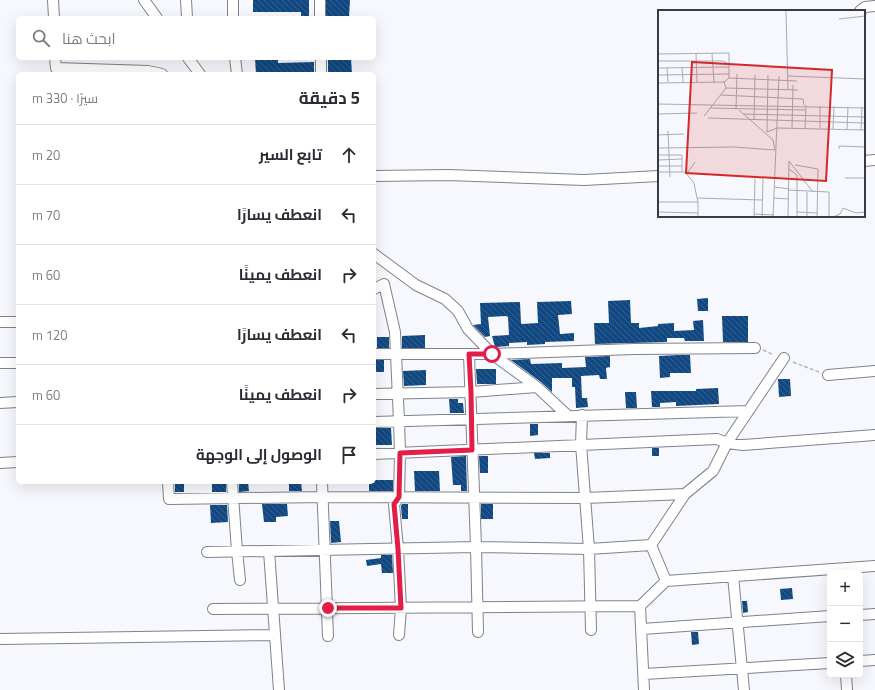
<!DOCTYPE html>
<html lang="ar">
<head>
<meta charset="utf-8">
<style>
  :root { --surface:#fff; --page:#f7f7f7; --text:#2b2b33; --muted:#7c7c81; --line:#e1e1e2 }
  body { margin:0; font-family:"Titillium Web",Cairo,sans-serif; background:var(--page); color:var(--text); direction:rtl }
  .controls { position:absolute; right:12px; bottom:12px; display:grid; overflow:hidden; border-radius:6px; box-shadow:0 4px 16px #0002 }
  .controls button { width:36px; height:36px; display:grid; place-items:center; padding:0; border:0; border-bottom:1px solid var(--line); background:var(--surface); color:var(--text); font:20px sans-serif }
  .stop { position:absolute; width:12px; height:12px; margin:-9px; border:3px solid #e11d48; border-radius:50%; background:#fff }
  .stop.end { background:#e11d48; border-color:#fff; box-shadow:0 1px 4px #0008 }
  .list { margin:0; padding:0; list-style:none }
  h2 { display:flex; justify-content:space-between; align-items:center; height:52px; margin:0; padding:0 16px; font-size:17px }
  h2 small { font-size:13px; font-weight:400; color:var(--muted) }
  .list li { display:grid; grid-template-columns:26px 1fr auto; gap:12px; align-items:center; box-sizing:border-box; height:60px; padding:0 16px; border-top:1px solid var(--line) }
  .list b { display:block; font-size:15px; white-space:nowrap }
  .list em { font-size:13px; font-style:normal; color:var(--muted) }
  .icon { flex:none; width:22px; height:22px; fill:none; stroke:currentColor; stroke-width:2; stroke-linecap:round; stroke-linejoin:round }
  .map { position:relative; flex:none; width:875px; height:690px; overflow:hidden; direction:ltr }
  .search { position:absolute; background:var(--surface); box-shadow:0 4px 16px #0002; left:16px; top:16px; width:360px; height:44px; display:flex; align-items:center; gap:10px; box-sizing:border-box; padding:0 14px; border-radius:6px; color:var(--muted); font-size:15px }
  .panel { position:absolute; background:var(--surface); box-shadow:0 4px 16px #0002; left:16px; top:72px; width:360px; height:412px; border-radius:6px; direction:rtl }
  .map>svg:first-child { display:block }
  .building { fill:url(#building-back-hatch) }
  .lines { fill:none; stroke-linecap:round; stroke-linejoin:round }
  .minor-casing { stroke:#7f828c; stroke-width:12 }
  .path { stroke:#b5b7bd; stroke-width:1.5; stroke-dasharray:4 2; stroke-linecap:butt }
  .minor { stroke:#fff; stroke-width:10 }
  .route { stroke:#e11d48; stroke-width:5 }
  .inset-road { fill:none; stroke:#aaacb2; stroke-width:1 }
  .view { fill:#d62828; fill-opacity:0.15; stroke:#d62828; stroke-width:2 }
  .inset-edge { fill:none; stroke:#393b3f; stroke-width:2 }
</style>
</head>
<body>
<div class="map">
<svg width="875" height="690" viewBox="0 0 875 690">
  <defs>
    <pattern id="building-back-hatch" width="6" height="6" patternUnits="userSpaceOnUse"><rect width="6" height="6" fill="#114881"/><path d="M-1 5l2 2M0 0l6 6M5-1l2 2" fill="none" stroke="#35618f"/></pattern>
  </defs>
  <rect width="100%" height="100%" fill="#f6f8fe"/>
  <path class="building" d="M253,0H309V18H301V12H253Z
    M326,0H350L349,18H326Z
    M255,58H278V63L314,62V74H256Z
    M328,58H351L352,74H328Z
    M708,298V311H698L697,299Z
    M630,300L631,323H639V328L658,326V324L674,323V331L694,330L693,321L703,320L704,341H685L684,338H667V342L595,344L594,323H609L608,301Z
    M571,301L572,314L558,315L560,334L574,333V341L545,342V344L527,345V342L509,343V346L495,347L492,336L509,335L508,317L506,316L488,317L490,336L485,337L473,325L481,324L480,303L520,302L521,323L522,324L538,323L537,302Z
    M722,316H748V342H723Z
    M425,335V348H402V336Z
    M377,337H389V348H377Z
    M678,355H690L691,373H670V377L660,378L659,356Z
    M610,356V367L606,368L607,379H600L599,375L581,376L582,398H587L588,407L576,408L575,387H572V378H552V392L541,382L511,360L530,359L531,364L562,363V368L586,367L585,357Z
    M374,360H384V372H374Z
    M476,369H496V384H477Z
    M426,370V385L404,386L403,371Z
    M778,379H790L791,396L779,397Z
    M718,388L719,404L676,406V402L660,403V407H652L651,391H696V389Z
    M625,392H636L637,408H626Z
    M449,399H458V403H463L464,413H450Z
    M530,424H538V435L530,436Z
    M374,428H391L392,445H374Z
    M652,448H659V456H652Z
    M534,453H550V458L535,459Z
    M466,456L467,491H461V485H453L451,457Z
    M479,456H488V473H480Z
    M414,471H439L440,491H415Z
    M374,480H393V491H369V482H374Z
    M175,482H184V492H175Z
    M212,482H226V492H212Z
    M239,482H248L249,491L239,492Z
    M289,482H301L302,491H289Z
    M262,504H287L288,516L276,517V522H264Z
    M402,504H408V519H402L401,506Z
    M481,504H493V519H481Z
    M210,505H227L228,522L211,523Z
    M330,521H339L341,542L331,543Z
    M381,555H392L393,573H382L381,564L367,566L366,560L381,558Z
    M792,588L793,599L781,600L780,589Z
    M742,601H747L748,612L743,613Z
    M691,632H698L699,644L692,645Z"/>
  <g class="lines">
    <g class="minor-casing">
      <path id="minor" d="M53,0L54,18
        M144,0L157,18
        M186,0L187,18
        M233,0V18
        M320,0V18
        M860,11L865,7L875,6
        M55,58L56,68L148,71L162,74
        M188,58L200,74
        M235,58L237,74
        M321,58V74
        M864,161L875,160
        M374,176L448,175L584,180L659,176
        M374,254L416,285L445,299L458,311L468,329L492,354L537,387L567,415
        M374,289L384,284L395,332L399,421L400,453L399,497L394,504L398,549L401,608L399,635
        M0,322H18
        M374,354H492L634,349L755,348
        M469,354L476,547L478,632
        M0,363H18
        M828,375L875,371
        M374,394L471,392L537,387
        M0,403L18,402
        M582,415L581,444L589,549L591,630
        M374,422L748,411
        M374,454L717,439L727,443L743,445L875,435
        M0,463L18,462
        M168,482L169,499L323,497L585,498L685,494
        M232,482L237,551L240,580
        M322,482L328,636
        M269,551L279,690
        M207,552L476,547L589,549L651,545
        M733,576L744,690
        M666,581L651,545L685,494L713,471L727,443L784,358
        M640,606L644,690
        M213,609L640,606L666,581L875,566
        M860,615L875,614
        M642,629L830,616
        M0,639L275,635
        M860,661L875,660
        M644,674L830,663
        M846,675L847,690"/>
    </g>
    <path class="path" d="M763,350L774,355
      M793,362L819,372"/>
    <use href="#minor" class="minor"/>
  </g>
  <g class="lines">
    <path class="route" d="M328,608H401L398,549L394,504L399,497L400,453L472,450L471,392L469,354H492"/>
  </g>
  <g transform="translate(658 10)">
    <rect width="207" height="207" fill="#f6f8fe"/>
    <path class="inset-road" d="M128,0L130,80M181,9L207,6M0,44L71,43V68M38,44L39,72M54,44L56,72M0,51H65L71,54M24,57L25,72M0,58L71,57M9,58L10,72M0,65L71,64M110,65L109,122L119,118L207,120M130,66L207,69M0,73L66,72L71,68L139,71M68,78L140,80M63,85L145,89L146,95M0,94L207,98M52,98L148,100M78,99L79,64M81,100L115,130L117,140M0,104L39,103M85,104L207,107M46,106L68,78L66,72M50,108L207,113M96,110L97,65M134,118L135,75M147,118L148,95M162,118V96M175,119L176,96M189,120L190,97M203,120L204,97M10,121L12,167M0,125L26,124M0,138L76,137L117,140M181,139V136L207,137M0,145H24V162M0,150L24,149M137,155L160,159L159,207M0,156H24M131,159L139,165V207M0,162H30L37,152M27,162L36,173L39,188M187,168H207M117,177L131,179M130,180L171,182V207M149,182V207M116,188L130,189M0,192H40V207M40,192L39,188L104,190M0,202L40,203M139,202L159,203M96,204L116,205M96,207L97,169M104,207L105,169M115,207L121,66M130,207L131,151L155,182M175,207L182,204L185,198L198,203L207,202"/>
    <path class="view" d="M34,52L174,60L168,171L28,163Z"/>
    <rect width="207" height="207" class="inset-edge"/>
  </g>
</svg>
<div class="controls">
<button>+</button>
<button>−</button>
<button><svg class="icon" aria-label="layers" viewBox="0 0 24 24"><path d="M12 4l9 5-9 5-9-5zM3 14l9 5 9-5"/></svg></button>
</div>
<div class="stop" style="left:492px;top:354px"></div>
<div class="stop end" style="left:328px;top:608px"></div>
<div class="search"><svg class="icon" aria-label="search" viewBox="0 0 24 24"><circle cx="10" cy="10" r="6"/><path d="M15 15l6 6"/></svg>ابحث هنا</div>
<section class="panel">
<h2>5 دقيقة<small>سيرًا · 330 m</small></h2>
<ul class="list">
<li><svg class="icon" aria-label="ahead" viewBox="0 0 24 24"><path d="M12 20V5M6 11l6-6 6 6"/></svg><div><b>تابع السير</b></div><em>20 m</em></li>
<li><svg class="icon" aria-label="left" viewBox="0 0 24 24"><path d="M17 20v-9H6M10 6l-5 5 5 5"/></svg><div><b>انعطف يسارًا</b></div><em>70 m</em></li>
<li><svg class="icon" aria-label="right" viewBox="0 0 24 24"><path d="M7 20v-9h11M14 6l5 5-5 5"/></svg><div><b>انعطف يمينًا</b></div><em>60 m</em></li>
<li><svg class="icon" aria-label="left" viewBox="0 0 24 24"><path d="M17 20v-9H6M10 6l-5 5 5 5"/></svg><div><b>انعطف يسارًا</b></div><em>120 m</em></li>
<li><svg class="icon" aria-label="right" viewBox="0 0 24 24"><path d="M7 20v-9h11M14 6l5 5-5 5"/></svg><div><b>انعطف يمينًا</b></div><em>60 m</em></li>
<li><svg class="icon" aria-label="arrive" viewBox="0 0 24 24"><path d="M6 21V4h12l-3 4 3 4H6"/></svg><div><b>الوصول إلى الوجهة</b></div></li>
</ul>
</section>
</div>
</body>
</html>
